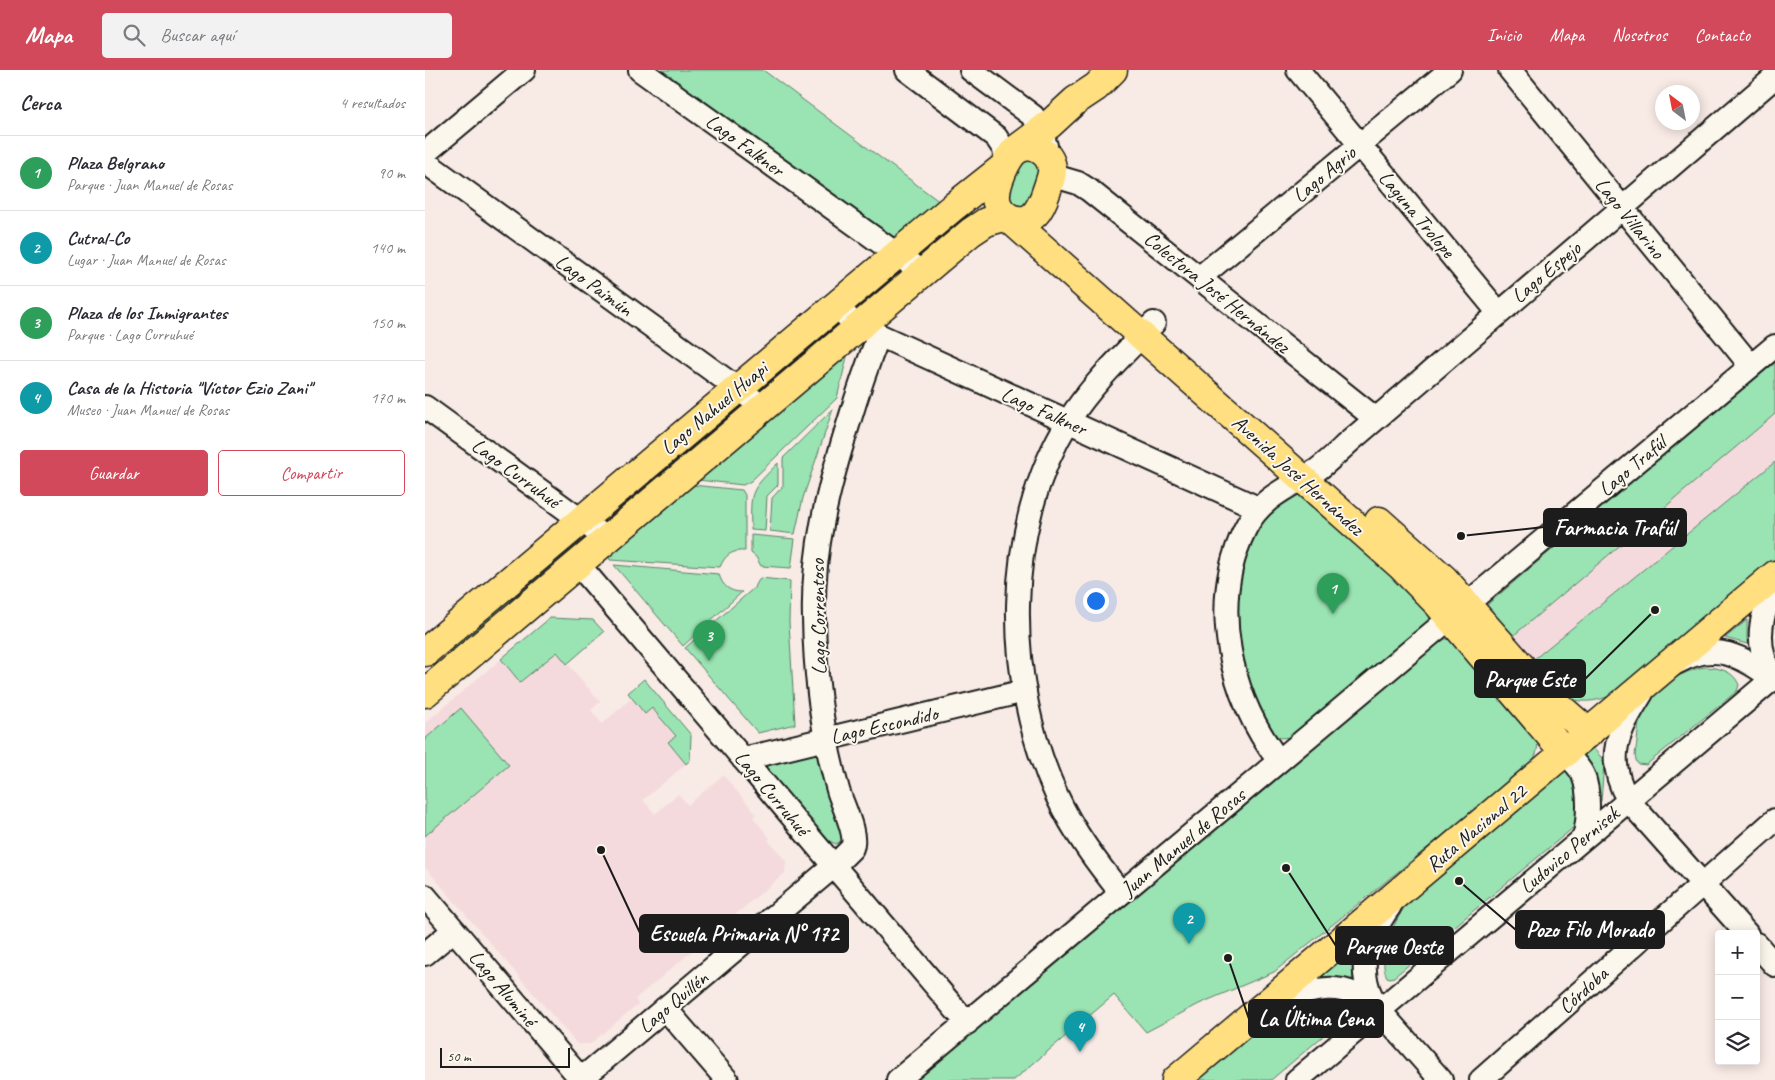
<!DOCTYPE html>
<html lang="es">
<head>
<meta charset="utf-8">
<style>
  :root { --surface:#fff; --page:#f2f2f3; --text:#2b2b33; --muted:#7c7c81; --line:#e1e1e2; --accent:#d1495b }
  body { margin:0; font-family:Caveat,sans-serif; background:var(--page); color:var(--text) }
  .controls { position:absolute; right:15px; bottom:15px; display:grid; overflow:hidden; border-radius:5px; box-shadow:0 2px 12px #0003 }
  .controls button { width:45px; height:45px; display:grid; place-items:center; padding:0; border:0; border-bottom:1px solid var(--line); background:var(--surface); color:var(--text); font:25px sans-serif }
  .compass { position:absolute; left:1230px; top:15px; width:45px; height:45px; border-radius:50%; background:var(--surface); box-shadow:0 2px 12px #0003; rotate:328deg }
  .scale { position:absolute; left:15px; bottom:12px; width:130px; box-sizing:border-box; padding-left:5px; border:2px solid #1c1c1c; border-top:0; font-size:14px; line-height:18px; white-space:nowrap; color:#1c1c1c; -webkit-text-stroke:4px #fbf7ec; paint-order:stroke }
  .you { position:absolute; left:670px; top:530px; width:18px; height:18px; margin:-12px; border:4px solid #fff; border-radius:50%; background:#1a73e8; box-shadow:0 0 0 8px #1a73e833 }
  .badge { display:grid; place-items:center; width:32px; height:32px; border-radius:50%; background:var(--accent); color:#fff; font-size:16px; font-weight:700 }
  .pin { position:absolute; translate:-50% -41px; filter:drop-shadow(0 1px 2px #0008) }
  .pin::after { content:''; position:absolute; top:26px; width:18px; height:15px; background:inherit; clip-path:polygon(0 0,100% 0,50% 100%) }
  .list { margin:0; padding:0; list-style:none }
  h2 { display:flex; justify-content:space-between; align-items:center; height:65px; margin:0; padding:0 20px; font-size:21px }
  h2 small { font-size:16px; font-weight:400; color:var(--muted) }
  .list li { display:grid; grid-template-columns:32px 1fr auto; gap:15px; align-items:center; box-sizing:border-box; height:75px; padding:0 20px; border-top:1px solid var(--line) }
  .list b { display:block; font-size:19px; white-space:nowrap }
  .list p { margin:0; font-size:16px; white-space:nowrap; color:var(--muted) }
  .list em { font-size:16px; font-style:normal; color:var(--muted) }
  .actions { display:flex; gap:10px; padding:15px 20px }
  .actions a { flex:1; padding:11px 0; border:1px solid var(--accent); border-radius:5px; text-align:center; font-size:18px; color:var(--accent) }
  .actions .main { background:var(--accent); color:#fff }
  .icon { flex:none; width:28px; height:28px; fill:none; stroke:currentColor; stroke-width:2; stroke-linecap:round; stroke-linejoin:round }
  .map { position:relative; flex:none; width:1350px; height:1010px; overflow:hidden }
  header { display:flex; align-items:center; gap:30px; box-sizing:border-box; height:70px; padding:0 25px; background:var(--accent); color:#fff }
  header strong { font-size:24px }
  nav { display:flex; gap:28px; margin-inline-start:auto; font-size:18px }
  .search { width:350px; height:45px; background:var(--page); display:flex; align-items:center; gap:12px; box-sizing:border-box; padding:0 18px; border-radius:5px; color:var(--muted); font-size:19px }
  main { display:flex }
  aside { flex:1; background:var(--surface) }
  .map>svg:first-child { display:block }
  .built { fill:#f4dadd }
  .green { fill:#9ae3b2; stroke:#5b8067 }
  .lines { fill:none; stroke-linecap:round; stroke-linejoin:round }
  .minor-casing { stroke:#1c1c1c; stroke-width:26 }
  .major-casing { stroke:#1c1c1c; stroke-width:31 }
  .highway-casing { stroke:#1c1c1c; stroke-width:31 }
  .minor { stroke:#fbf7ec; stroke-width:22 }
  .major { stroke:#ffdf80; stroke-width:28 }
  .highway { stroke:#ffdf80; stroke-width:28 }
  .labels { text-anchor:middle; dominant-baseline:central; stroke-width:4; stroke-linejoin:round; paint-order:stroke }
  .street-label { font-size:21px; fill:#1c1c1c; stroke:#fbf7ec }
  .leader { fill:none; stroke:#1c1c1c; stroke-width:2 }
  .callout-dot { fill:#1c1c1c; stroke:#fbf7ec; stroke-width:2 }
  .callout { fill:#1c1c1c; stroke:#1c1c1c; stroke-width:2 }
  .callout-label { font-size:22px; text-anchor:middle; font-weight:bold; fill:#fff }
</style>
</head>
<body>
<header>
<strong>Mapa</strong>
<div class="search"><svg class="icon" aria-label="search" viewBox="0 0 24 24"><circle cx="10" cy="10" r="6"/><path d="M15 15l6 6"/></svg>Buscar aquí</div>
<nav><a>Inicio</a><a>Mapa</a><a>Nosotros</a><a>Contacto</a></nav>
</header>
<main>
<aside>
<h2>Cerca<small>4 resultados</small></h2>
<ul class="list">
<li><span class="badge" style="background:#2e9e5b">1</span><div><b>Plaza Belgrano</b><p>Parque · Juan Manuel de Rosas</p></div><em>90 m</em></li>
<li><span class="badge" style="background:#0f9aa8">2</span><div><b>Cutral-Co</b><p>Lugar · Juan Manuel de Rosas</p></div><em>140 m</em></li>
<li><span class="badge" style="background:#2e9e5b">3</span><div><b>Plaza de los Inmigrantes</b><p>Parque · Lago Curruhué</p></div><em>150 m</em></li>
<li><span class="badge" style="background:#0f9aa8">4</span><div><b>Casa de la Historia &quot;Víctor Ezio Zani&quot;</b><p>Museo · Juan Manuel de Rosas</p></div><em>170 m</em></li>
</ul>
<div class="actions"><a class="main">Guardar</a><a>Compartir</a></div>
</aside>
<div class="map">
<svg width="1350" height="1010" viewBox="0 0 1350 1010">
  <rect width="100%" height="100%" fill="#f8eae5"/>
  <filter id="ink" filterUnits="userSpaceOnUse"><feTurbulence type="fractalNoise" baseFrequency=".02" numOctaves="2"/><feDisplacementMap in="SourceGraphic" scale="10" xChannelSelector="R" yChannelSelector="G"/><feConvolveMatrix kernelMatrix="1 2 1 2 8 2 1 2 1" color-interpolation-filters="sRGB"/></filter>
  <g filter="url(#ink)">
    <path class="built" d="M1350,344V392L1108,590L1088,566Z
      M132,581L175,632L166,640L177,654L207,628L220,643L227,638L251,666L243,672L261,694L218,730L230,744L253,724L263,735L298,705L331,744L328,747L345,768L343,770L361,791L360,803L210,929L213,934L165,974H152L0,797V653L76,589L95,612Z"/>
    <path class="green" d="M231,0H338L519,135L472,167L462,165Z
      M594,89L616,92L607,135L587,139L580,121Z
      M544,140L548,145L503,180L500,175Z
      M475,199L478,203L441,242L428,240V232Z
      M411,250L417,257L340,319L337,314Z
      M420,286L422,287L412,328L326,411L318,415L273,410Z
      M1350,290V344L1088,566L1108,590L1350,392V490L1211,607C1202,614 1193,622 1182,627C1143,642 1120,614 1097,588C1086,575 1075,562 1064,550L1060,540L1063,534Z
      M313,336L316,341L183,454L177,447Z
      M408,339L378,428L370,464L345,461L347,428L358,416V388Z
      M353,393V415L342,426L340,461L326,460C325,419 325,422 353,393Z
      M267,415L317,420L320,425V481C307,480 300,485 295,497L185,490L184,485Z
      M870,422L886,426L1006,545L1004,553L866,667L856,668L848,664L828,632L810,557L815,498L833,453Z
      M326,465L370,469L366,498L336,496L331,487L326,483Z
      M140,478L146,485L28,585L22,579Z
      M189,495L294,504C297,516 305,522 317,522L258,576Z
      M335,508L365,511L364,552L370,654L333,663L260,578L330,517Z
      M125,548L168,550L179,562L142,594L132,582L95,612L76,589Z
      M1322,550V574L1300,568Z
      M1020,569H1028L1112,667C1114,680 1111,689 1101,698L849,902L774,934L721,962L689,925L589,1010H491L1013,573Z
      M1280,597C1294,598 1308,600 1314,615L1312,621L1221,695L1213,694C1208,687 1211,680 1212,672C1213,663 1213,653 1216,644C1225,620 1255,601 1280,597Z
      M219,609L266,665L265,690L261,694L243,672L251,666L227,638L220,644L203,623Z
      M36,638L84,695L0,766V669Z
      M1167,677L1176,687L1179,693L1176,731L1174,733L1154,688Z
      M387,681L394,688L417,764L416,771L411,774L402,770L340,697L339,695Z
      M1141,700L1154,714L1151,754L1149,757L969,907L965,908L962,907C951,888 971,847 984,831Z
      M929,879L927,914L896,906Z
      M878,937C889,937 908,934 916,943L917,950L846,1010H768L842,950L863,941Z"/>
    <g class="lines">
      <g class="minor-casing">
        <path id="minor" d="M215,0L498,203
          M482,0L571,67L579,79L581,93
          M546,0L608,46L615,57L621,76
          M873,0L1073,242
          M1085,0L1326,296
          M0,83L99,0
          M0,92L338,337
          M626,105L653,113L664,120L951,349
          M774,208L1025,0
          M412,235L425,250L434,256L833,438
          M0,337L182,469
          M153,494L542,953
          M1251,593C1291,570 1316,586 1350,610
          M1348,609C1331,579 1332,549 1350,520
          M1217,623C1193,662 1179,687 1203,730L1322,864
          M1140,683C1146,689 1154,696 1158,705C1165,722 1164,749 1159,767
          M318,689L600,621
          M854,691C805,627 783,535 820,459C835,428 864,417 892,400C903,392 914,381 924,372C1066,250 1208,128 1350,7
          M696,823C672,793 648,761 632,726C579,612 577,458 644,350C667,314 699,284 729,253
          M0,826L156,1009
          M1331,874L1350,895
          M0,884L29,860
          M848,936C886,917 920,908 954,940L1016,1010
          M240,938L302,1010
          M954,940C928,902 941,870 965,836
          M155,1010L409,796L427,778C433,765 417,734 413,720C397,664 390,606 389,548C387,481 403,419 423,355C432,325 442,295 454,265
          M473,1010L1350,276
          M872,1010L1350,607
          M1056,1010L1350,750"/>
      </g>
      <g class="major-casing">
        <path id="major" d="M589,81L625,54L650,31L671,17L688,0
          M585,148C608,157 616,138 622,120C624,113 628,105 627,98C625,81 606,71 592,80C582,85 570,116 571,128C571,133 574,138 577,142L976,496L1013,534L1140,683
          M954,451L1019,509L1123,627L1164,663
          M0,582L527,138L580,96
          M0,623L546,162L561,152L582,146"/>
      </g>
      <g class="highway-casing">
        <path id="highway" d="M751,1010L1350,505"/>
      </g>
      <use href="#minor" class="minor"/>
      <use href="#major" class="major"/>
      <use href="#highway" class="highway"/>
    </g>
  </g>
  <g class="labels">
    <g class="street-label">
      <text transform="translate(320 75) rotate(36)">Lago Falkner</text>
      <text transform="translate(899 104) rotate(-40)">Lago Agrio</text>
      <text transform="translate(992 144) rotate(50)">Laguna Trolope</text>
      <text transform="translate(1205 148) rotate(51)">Lago Villarino</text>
      <text transform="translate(1121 202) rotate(-40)">Lago Espejo</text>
      <text transform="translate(169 215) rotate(36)">Lago Paimún</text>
      <text transform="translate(792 222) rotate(39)">Colectora José Hernández</text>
      <text transform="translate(289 338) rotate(-40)">Lago Nahuel Huapi</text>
      <text transform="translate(619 341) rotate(24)">Lago Falkner</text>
      <text transform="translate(1207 396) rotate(-40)">Lago Trafúl</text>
      <text transform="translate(91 403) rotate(36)">Lago Curruhué</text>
      <text transform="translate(873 405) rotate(42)">Avenida José Hernández</text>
      <text transform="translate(393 547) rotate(-91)">Lago Correntoso</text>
      <text transform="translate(459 655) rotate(-13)">Lago Escondido</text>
      <text transform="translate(347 723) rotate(50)">Lago Curruhué</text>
      <text transform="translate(1051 758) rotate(-40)">Ruta Nacional 22</text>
      <text transform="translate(758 772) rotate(-40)">Juan Manuel de Rosas</text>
      <text transform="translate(1144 780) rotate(-40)">Ludovico Pernisek</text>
      <text transform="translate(78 918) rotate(50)">Lago Aluminé</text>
      <text transform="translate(1158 920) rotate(-42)">Córdoba</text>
      <text transform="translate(248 932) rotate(-40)">Lago Quillén</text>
    </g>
  </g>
  <path class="leader" d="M1036 466L1119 457M1230 540L1160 609M1034 811L1091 860M176 780L215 863M861 798L911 876M803 888L824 949"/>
  <g class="callout-dot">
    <circle cx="1036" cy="466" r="5"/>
    <circle cx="1230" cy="540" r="5"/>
    <circle cx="1034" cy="811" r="5"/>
    <circle cx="176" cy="780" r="5"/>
    <circle cx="861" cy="798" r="5"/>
    <circle cx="803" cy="888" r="5"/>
  </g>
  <g class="callout">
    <rect x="1119" y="439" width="142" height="37" rx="5"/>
    <rect x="1050" y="590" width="110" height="37" rx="5"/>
    <rect x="1091" y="841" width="148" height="37" rx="5"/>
    <rect x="215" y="845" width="208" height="37" rx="5"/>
    <rect x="911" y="857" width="117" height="37" rx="5"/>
    <rect x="824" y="930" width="134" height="37" rx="5"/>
  </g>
  <g class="callout-label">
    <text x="1190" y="465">Farmacia Trafúl</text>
    <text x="1105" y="617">Parque Este</text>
    <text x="1165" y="867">Pozo Filo Morado</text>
    <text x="319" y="871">Escuela Primaria N° 172</text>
    <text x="969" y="884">Parque Oeste</text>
    <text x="891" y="956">La Última Cena</text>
  </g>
</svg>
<div class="controls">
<button>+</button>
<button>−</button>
<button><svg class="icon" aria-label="layers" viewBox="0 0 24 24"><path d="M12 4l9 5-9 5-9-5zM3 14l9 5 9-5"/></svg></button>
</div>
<svg class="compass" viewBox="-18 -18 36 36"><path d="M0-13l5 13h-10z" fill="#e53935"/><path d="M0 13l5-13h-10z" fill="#7c7c81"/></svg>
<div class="scale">50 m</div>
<div class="you"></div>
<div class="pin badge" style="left:908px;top:544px;background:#2e9e5b">1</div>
<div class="pin badge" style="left:764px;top:874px;background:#0f9aa8">2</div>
<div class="pin badge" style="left:284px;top:591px;background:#2e9e5b">3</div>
<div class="pin badge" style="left:655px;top:982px;background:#0f9aa8">4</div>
</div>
</main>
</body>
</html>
